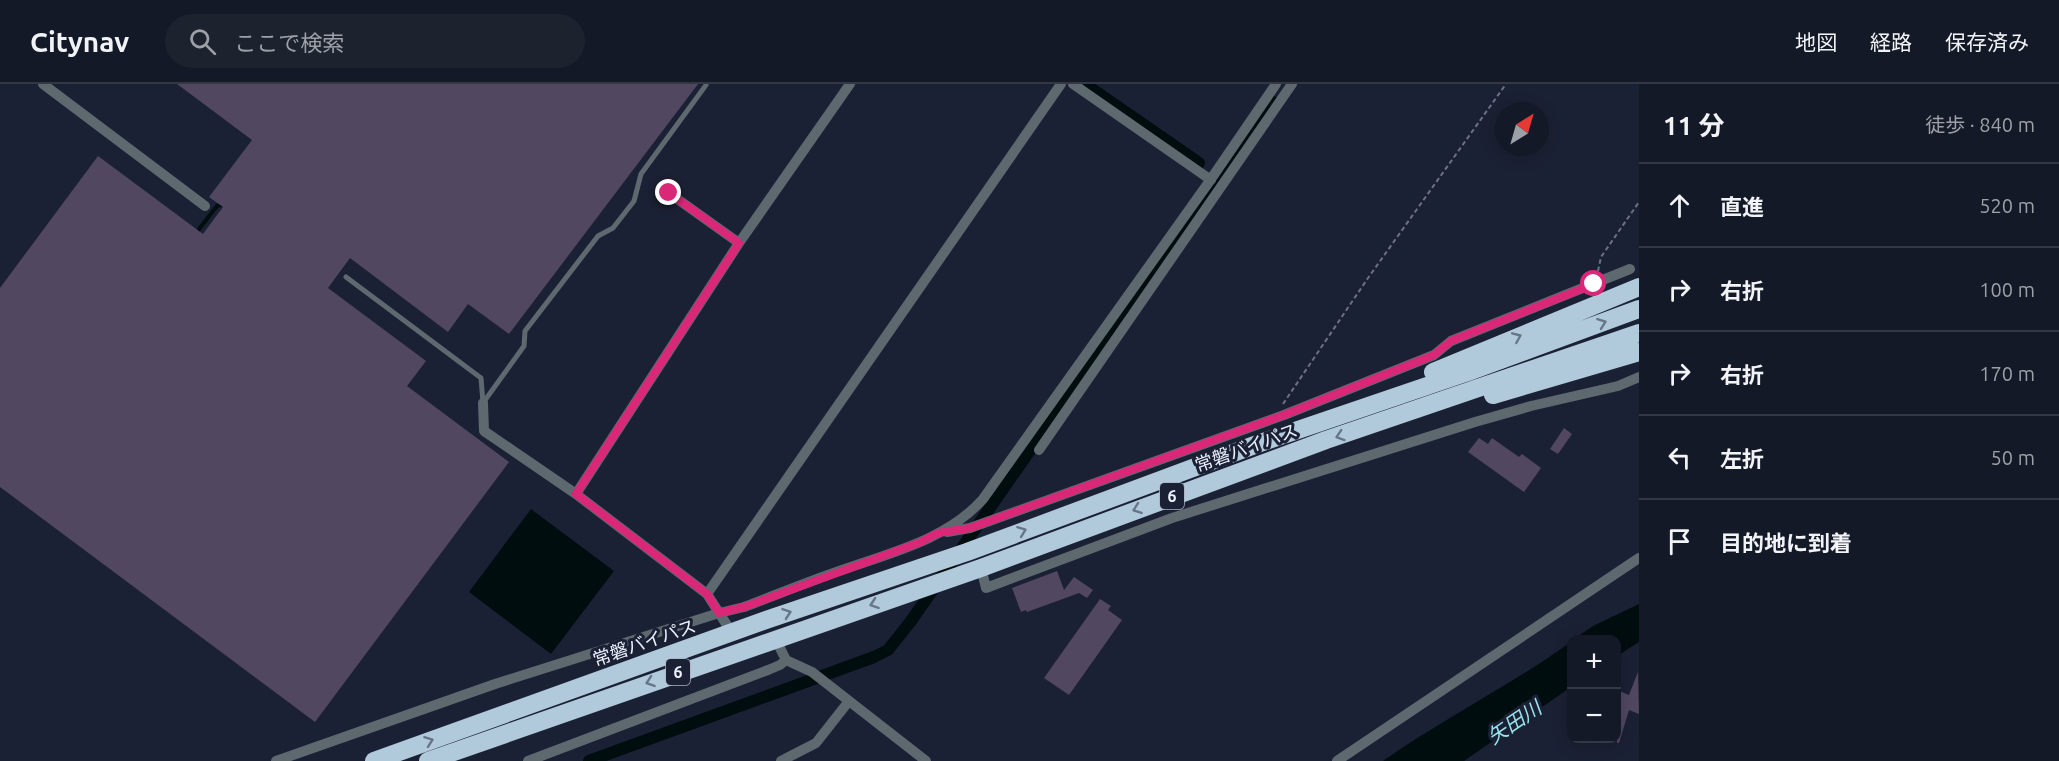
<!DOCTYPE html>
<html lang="ja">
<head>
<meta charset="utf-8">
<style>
  :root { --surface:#141927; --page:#1d222f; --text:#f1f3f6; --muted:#9da0a7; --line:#333844 }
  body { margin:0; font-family:Ubuntu,"Noto Sans JP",sans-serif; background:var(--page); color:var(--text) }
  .controls { position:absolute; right:18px; bottom:18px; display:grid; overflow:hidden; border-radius:12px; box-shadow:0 3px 15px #0003 }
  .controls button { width:54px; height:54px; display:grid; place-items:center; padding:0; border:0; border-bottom:2px solid var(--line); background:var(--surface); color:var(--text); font:30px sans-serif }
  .compass { position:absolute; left:1495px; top:18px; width:54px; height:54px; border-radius:50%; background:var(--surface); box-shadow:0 3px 15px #0003; rotate:37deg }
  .stop { position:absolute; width:18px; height:18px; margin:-14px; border:4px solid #db2777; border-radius:50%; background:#fff }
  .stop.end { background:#db2777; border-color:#fff; box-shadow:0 2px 6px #0008 }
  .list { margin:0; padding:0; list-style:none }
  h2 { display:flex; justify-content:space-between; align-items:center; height:78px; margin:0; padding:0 24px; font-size:26px }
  h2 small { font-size:20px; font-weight:400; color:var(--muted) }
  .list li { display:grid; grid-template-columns:39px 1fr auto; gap:18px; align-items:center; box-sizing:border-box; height:84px; padding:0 24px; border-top:2px solid var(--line) }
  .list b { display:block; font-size:22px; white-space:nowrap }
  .list em { font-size:20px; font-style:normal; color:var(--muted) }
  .icon { flex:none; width:33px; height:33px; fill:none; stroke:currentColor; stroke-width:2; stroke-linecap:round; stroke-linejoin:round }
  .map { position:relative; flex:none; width:1639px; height:677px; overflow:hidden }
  header { display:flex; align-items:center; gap:36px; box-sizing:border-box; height:84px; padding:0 30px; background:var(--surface); border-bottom:2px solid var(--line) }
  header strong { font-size:28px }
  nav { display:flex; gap:33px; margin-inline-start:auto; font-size:21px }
  .search { width:420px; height:54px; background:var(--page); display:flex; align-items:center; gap:15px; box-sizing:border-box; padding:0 21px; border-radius:33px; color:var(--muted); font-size:22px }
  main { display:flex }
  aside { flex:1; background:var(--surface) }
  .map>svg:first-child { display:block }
  .water { fill:#000d0f }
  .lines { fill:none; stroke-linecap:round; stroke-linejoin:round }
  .stream { stroke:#000d0f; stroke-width:4 }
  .canal { stroke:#000d0f; stroke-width:12 }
  .building { fill:#524761 }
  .path { stroke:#6c7282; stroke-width:2; stroke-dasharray:4.5 3; stroke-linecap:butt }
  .lane { stroke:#5d686f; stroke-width:5 }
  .street { stroke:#5d686f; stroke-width:10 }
  .highway { stroke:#b0cadb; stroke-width:18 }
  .oneway { stroke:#667688 }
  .route { stroke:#db2777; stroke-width:8 }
  .labels { text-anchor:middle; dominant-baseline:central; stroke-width:6; stroke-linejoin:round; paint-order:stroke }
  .shield { fill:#1b2134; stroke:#adb2c1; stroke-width:1.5 }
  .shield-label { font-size:16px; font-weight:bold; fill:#ebf0fd }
  .street-label { font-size:18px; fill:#ebf0fd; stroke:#1b2134 }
  .water-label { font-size:20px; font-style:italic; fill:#99e3ec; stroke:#1b2134 }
</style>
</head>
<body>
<header>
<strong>Citynav</strong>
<div class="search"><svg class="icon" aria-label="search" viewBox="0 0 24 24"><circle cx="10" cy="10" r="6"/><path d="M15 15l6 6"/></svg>ここで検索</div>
<nav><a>地図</a><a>経路</a><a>保存済み</a></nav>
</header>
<main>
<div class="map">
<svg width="1639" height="677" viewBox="0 0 1639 677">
  <rect width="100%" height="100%" fill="#1b2134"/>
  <path class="water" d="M531,425L614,487L551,570L469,508Z
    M1639,520V558L1617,572L1616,556L1574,555L1593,542Z
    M1571,558V603L1464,677H1383C1444,634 1511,601 1571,558Z"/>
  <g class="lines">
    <path class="stream" d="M196,149L217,122L223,120"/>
    <path class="canal" d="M1085,0L1199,79
      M589,677L874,573L888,566L911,537L1273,18"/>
  </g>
  <path class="building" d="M177,0H698L509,250L468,220L448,248L350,174L328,204L426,277L407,302L509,378L315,638L0,403V204L98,72L203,150L223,123L209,113L252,56Z
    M1564,344L1572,350L1558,370L1550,365Z
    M1479,354L1488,360L1492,354L1519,373L1522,370L1541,384L1524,408L1468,368Z
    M1057,487L1064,506L1074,493L1093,506L1087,514L1079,509L1027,528L1026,526L1021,528L1012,504Z
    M1100,515L1111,522L1108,526L1122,536L1069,611L1044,594Z
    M1638,588L1639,630L1629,626L1619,659H1617V606L1629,611Z"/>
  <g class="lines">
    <path class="path" d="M1598,187L1601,173L1639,118
      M1283,320L1368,194L1506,0"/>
    <path class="lane" d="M346,193L481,294L483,319
      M483,319L524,262L525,247L598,152L613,144L634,117L641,90L706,1"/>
    <path class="street" d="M43,0L205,122
      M1073,0L1211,96
      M669,109L739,159
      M483,319L484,347L576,410L707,510L732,549
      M1039,366L1292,0
      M576,410L739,159L850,0
      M947,448L970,444L1284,331L1434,271L1451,257L1630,185
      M981,484L986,504L1172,434L1475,338L1531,322L1618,302L1639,293
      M707,510L1061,0
      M775,554L786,576L812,588L926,677
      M276,677L495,600L719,529L744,523C776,511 807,498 839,487C889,469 947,456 983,415L1209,98L1276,0
      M528,677L768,586L780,581L786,576
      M781,677L816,659L849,617
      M1337,677L1639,474"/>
    <path class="highway" d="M1433,288L1639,203
      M1493,311L1639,268
      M374,677L766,536L967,468L1260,359L1468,288L1639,225
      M428,677L981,484L1326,356L1639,249"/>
  </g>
  <defs><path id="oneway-chevron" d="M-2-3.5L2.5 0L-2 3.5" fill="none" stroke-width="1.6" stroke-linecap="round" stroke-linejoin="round" transform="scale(1.5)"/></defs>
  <g class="oneway">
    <use href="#oneway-chevron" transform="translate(1602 239) rotate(-20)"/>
    <use href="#oneway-chevron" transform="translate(1517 253) rotate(-23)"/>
    <use href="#oneway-chevron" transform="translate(1340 352) rotate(162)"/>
    <use href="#oneway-chevron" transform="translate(1137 425) rotate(160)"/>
    <use href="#oneway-chevron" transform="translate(1022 447) rotate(-21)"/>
    <use href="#oneway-chevron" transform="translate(874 520) rotate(161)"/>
    <use href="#oneway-chevron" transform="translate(787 529) rotate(-19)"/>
    <use href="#oneway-chevron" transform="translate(650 598) rotate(161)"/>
    <use href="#oneway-chevron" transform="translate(429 657) rotate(-20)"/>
  </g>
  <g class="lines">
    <path class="route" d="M669,109L739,159L576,410L707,510L719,529L744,523L921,458L938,449L970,444L1284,331L1434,271L1451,257L1594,200"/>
  </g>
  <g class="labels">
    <g class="shield">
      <rect x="1160" y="399" width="24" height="26" rx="4.5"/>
      <rect x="666" y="575" width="24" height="26" rx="4.5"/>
    </g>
    <g class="shield-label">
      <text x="1172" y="412">6</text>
      <text x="678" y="588">6</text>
    </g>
    <g class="street-label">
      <text transform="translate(1246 363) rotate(-20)">常磐バイパス</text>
      <text transform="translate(644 558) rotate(-19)">常磐バイパス</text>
    </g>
    <g class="water-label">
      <text transform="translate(1514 638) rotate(-34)">矢田川</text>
    </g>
  </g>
</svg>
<div class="controls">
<button>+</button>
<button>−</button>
</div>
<svg class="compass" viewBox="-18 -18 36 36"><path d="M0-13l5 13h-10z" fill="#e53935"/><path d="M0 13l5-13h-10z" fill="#9da0a7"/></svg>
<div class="stop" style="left:1594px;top:200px"></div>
<div class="stop end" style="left:669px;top:109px"></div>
</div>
<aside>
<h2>11 分<small>徒歩 · 840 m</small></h2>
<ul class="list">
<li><svg class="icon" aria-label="ahead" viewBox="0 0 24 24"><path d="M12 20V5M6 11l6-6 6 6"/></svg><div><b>直進</b></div><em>520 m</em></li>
<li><svg class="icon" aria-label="right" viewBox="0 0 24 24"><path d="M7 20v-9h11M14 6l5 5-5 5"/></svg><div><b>右折</b></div><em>100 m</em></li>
<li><svg class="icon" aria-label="right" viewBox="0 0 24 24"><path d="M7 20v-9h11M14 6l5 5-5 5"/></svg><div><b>右折</b></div><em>170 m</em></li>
<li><svg class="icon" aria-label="left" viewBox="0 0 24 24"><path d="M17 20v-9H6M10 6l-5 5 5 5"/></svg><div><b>左折</b></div><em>50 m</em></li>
<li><svg class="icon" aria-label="arrive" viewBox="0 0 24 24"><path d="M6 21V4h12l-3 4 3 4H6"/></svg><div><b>目的地に到着</b></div></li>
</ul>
</aside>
</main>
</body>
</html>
